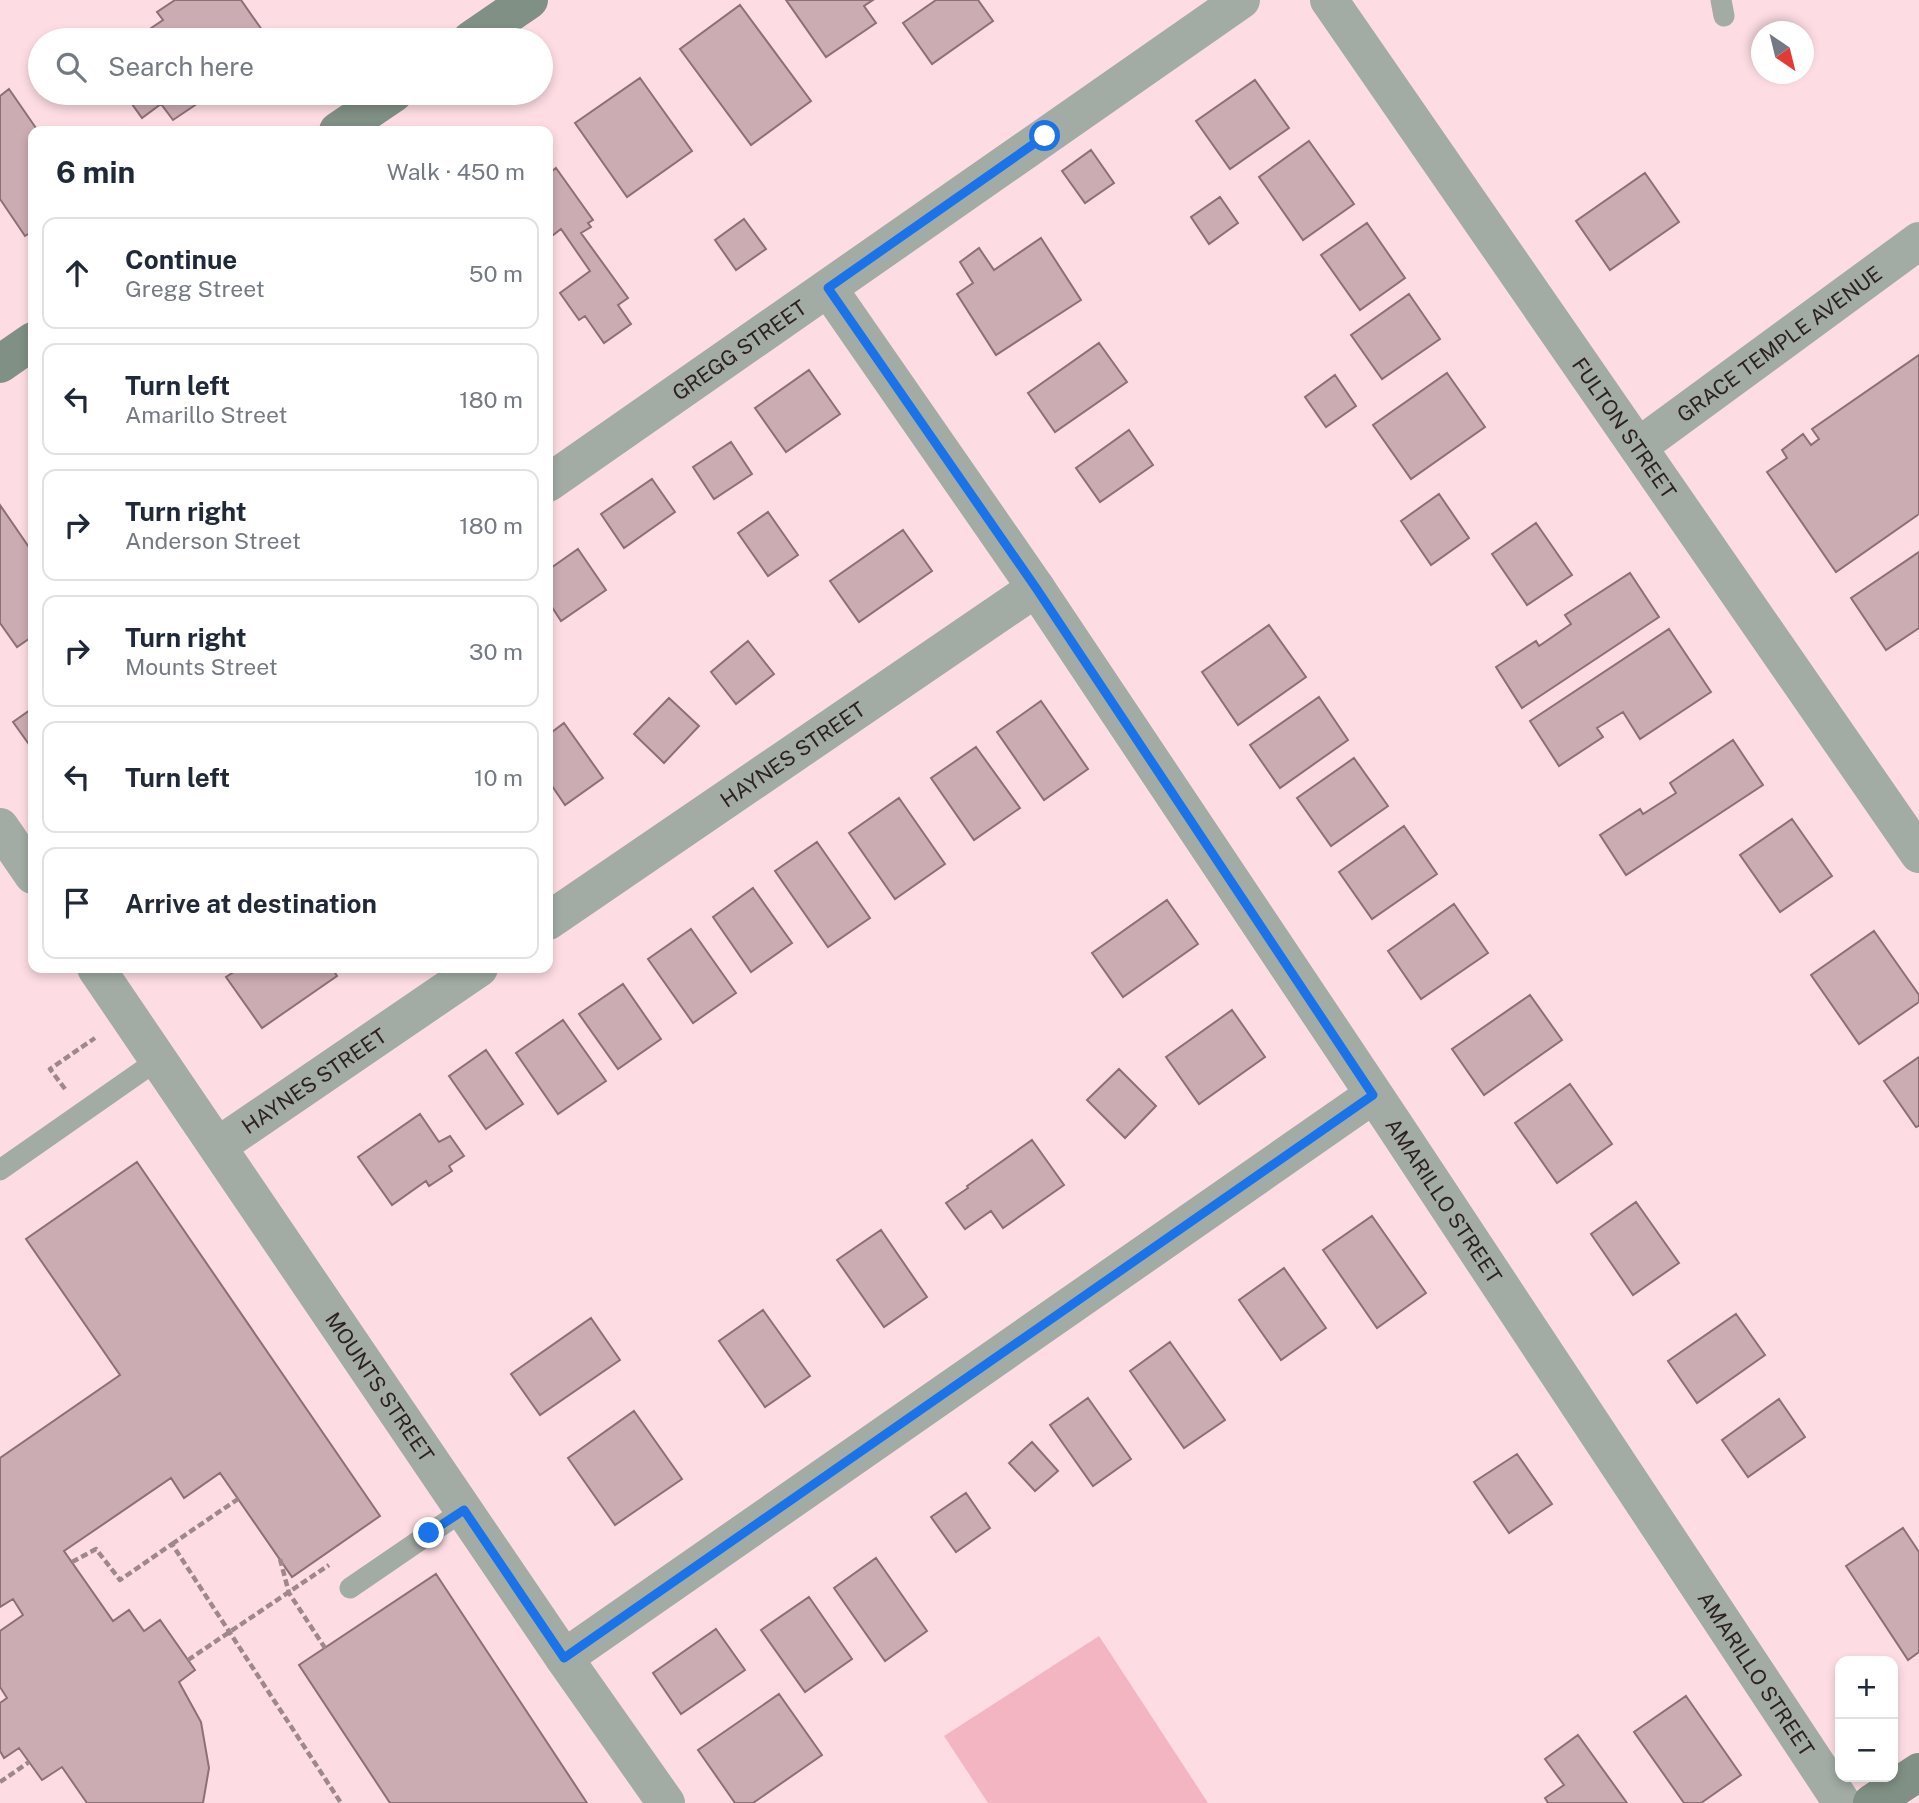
<!DOCTYPE html>
<html lang="en">
<head>
<meta charset="utf-8">
<style>
  :root { --surface:#fff; --page:#f6f6f7; --text:#1f2937; --muted:#747a83; --line:#e0e1e3 }
  body { margin:0; font-family:"Public Sans",sans-serif; background:var(--page); color:var(--text) }
  .controls { position:absolute; right:21px; bottom:21px; display:grid; overflow:hidden; border-radius:14px; box-shadow:0 4px 10px #0003 }
  .controls button { width:63px; height:63px; display:grid; place-items:center; padding:0; border:0; border-bottom:2px solid var(--line); background:var(--surface); color:var(--text); font:35px sans-serif }
  .compass { position:absolute; left:1751px; top:21px; width:63px; height:63px; border-radius:50%; background:var(--surface); box-shadow:0 4px 10px #0003; rotate:145deg }
  .stop { position:absolute; width:21px; height:21px; margin:-16px; border:5px solid #1a73e8; border-radius:50%; background:#fff }
  .stop.end { background:#1a73e8; border-color:#fff; box-shadow:0 2px 7px #0008 }
  .list { margin:0; padding:0; list-style:none }
  h2 { display:flex; justify-content:space-between; align-items:center; height:91px; margin:0; padding:0 28px; font-size:30px }
  h2 small { font-size:23px; font-weight:400; color:var(--muted) }
  .list li { display:grid; grid-template-columns:46px 1fr auto; gap:21px; align-items:center; box-sizing:border-box; height:112px; margin:0 14px 14px; padding:0 14px; border:2px solid var(--line); border-radius:14px }
  .list b { display:block; font-size:26px; white-space:nowrap }
  .list p { margin:0; font-size:23px; white-space:nowrap; color:var(--muted) }
  .list em { font-size:23px; font-style:normal; color:var(--muted) }
  .icon { flex:none; width:38px; height:38px; fill:none; stroke:currentColor; stroke-width:2; stroke-linecap:round; stroke-linejoin:round }
  .map { position:relative; flex:none; width:1919px; height:1803px; overflow:hidden }
  .search { position:absolute; background:var(--surface); box-shadow:0 4px 10px #0003; left:28px; top:28px; width:525px; height:77px; display:flex; align-items:center; gap:18px; box-sizing:border-box; padding:0 24px; border-radius:38px; color:var(--muted); font-size:26px }
  .panel { position:absolute; background:var(--surface); box-shadow:0 4px 10px #0003; left:28px; top:126px; width:525px; height:847px; border-radius:14px }
  .map>svg:first-child { display:block }
  .green { fill:#f4b5c2 }
  .building { fill:#cbacb2; stroke:#8c7075; stroke-width:2 }
  .lines { fill:none; stroke-linecap:round; stroke-linejoin:round }
  .path { stroke:#9f888d; stroke-width:4.5; stroke-dasharray:7 3.5; stroke-linecap:butt }
  .lane { stroke:#a2aca4; stroke-width:21 }
  .street { stroke:#a2aca4; stroke-width:38 }
  .secondary { stroke:#819084; stroke-width:38 }
  .route { stroke:#1a73e8; stroke-width:9 }
  .labels { text-anchor:middle; dominant-baseline:central; stroke-width:5; stroke-linejoin:round; paint-order:stroke }
  .street-label { font-size:21px; fill:#2d2124; stroke:#fdf0f2 }
</style>
</head>
<body>
<div class="map">
<svg width="1919" height="1803" viewBox="0 0 1919 1803">
  <rect width="100%" height="100%" fill="#fddde3"/>
  <path class="green" d="M1099,1636L1208,1803H988L944,1736Z"/>
  <path class="building" d="M175,0H241L269,40H136L135,39L163,20L157,12Z
    M786,0H873L864,6L876,23L826,57Z
    M936,0H978L993,21L932,64L903,23Z
    M740,5L811,101L751,145L680,49Z
    M640,78L692,151L627,197L575,123Z
    M1255,80L1289,128L1230,169L1196,121Z
    M9,89L38,131H33V231L25,236L0,199V96Z
    M134,93H213L173,120L161,104L142,118L127,97Z
    M1309,141L1354,204L1303,240L1259,177Z
    M1091,150L1114,183L1085,203L1062,171Z
    M556,168L593,220L588,223L591,227L581,233L628,298L618,305L631,324L604,343L585,316L579,320L560,293L590,271L561,229L548,239V174Z
    M1645,173L1679,222L1610,270L1576,221Z
    M1220,197L1238,223L1209,244L1191,217Z
    M744,219L766,249L736,270L715,240Z
    M1367,223L1405,278L1360,310L1321,255Z
    M1041,238L1081,300L996,355L957,294L973,283L960,262L979,248L994,270Z
    M1409,294L1440,339L1382,379L1351,335Z
    M1099,343L1127,382L1055,432L1028,393Z
    M1919,355V514L1836,572L1767,472L1787,458L1782,450L1803,434L1811,445L1819,439L1812,429Z
    M809,370L840,414L786,452L755,408Z
    M1447,373L1485,427L1411,479L1373,425Z
    M1335,375L1356,406L1326,427L1305,397Z
    M1129,430L1153,465L1100,502L1076,468Z
    M731,442L752,474L714,499L693,467Z
    M652,479L675,512L624,548L601,514Z
    M1439,494L1469,538L1431,565L1401,521Z
    M0,505L33,553V636L17,647L0,623Z
    M768,512L798,555L768,576L738,533Z
    M1536,523L1572,575L1527,605L1492,554Z
    M903,530L932,571L859,622L830,581Z
    M578,549L606,590L561,621L548,601V570Z
    M1919,552V628L1886,650L1851,598Z
    M1630,573L1659,617L1522,708L1496,667L1536,641L1539,646L1571,624L1565,615Z
    M1269,625L1306,677L1238,725L1202,672Z
    M1669,629L1711,692L1640,739L1623,712L1597,728L1603,737L1559,766L1530,721Z
    M748,641L774,674L736,704L711,672Z
    M1319,697L1348,740L1280,788L1250,745Z
    M669,698L699,726L664,763L634,734Z
    M1041,701L1088,769L1044,800L997,732Z
    M33,708V750L13,722Z
    M564,723L603,778L565,805L548,780V735Z
    M1733,740L1763,785L1626,875L1600,835L1640,809L1643,814L1676,793L1670,783Z
    M976,747L1020,808L974,840L931,778Z
    M1354,758L1388,806L1331,846L1297,798Z
    M899,798L945,864L895,899L849,833Z
    M1792,819L1832,876L1780,912L1740,855Z
    M1404,826L1437,874L1372,919L1339,872Z
    M817,842L870,918L828,947L775,871Z
    M753,888L792,943L751,972L713,917Z
    M1167,900L1198,944L1123,997L1092,953Z
    M1454,904L1488,953L1421,999L1388,951Z
    M691,929L736,993L693,1023L648,959Z
    M1874,931L1919,995V1002L1859,1044L1811,975Z
    M240,968H332L337,976L262,1028L226,977Z
    M623,984L661,1039L618,1069L579,1014Z
    M1530,995L1562,1040L1484,1095L1452,1049Z
    M1232,1010L1265,1057L1199,1104L1166,1057Z
    M563,1020L606,1081L558,1114L516,1053Z
    M486,1050L523,1104L486,1129L449,1076Z
    M1919,1057V1126L1916,1127L1884,1081Z
    M1119,1069L1156,1106L1125,1138L1087,1100Z
    M1570,1084L1612,1144L1557,1183L1515,1123Z
    M420,1114L439,1142L450,1136L464,1156L449,1166L452,1171L429,1186L426,1181L392,1205L358,1157Z
    M1032,1140L1064,1185L1003,1228L991,1211L965,1229L946,1203L968,1188L967,1186Z
    M137,1162L380,1516L292,1577L220,1473L184,1498L171,1478L64,1551L113,1621L129,1610L144,1631L160,1620L195,1670L179,1682L201,1722L209,1768L203,1803H87L62,1767L42,1780L19,1748L4,1758L0,1751V1703L7,1698L0,1687V1631L23,1615L13,1599L0,1607V1458L120,1375L26,1239Z
    M1636,1202L1679,1263L1633,1295L1591,1234Z
    M1372,1216L1426,1293L1377,1328L1323,1250Z
    M881,1230L927,1297L884,1327L837,1260Z
    M1284,1268L1326,1328L1281,1360L1239,1300Z
    M763,1310L810,1376L765,1407L719,1341Z
    M1736,1314L1765,1355L1697,1403L1668,1361Z
    M591,1318L620,1360L540,1415L511,1374Z
    M1170,1342L1225,1420L1184,1448L1130,1371Z
    M1088,1398L1131,1459L1093,1486L1050,1425Z
    M1779,1399L1805,1437L1748,1477L1722,1440Z
    M634,1411L682,1479L615,1525L568,1458Z
    M1032,1442L1058,1471L1035,1491L1009,1463Z
    M1517,1454L1552,1504L1509,1533L1474,1482Z
    M966,1493L990,1528L956,1552L931,1517Z
    M1903,1528L1919,1552V1652L1908,1660L1846,1566Z
    M876,1558L927,1631L885,1661L834,1588Z
    M436,1574L587,1803H390L299,1665Z
    M809,1597L852,1659L805,1692L761,1630Z
    M716,1629L745,1670L681,1714L653,1673Z
    M779,1694L822,1755L753,1803H735L698,1750Z
    M1686,1696L1741,1775L1701,1803H1684L1634,1732Z
    M1578,1735L1627,1803H1548L1545,1798L1564,1785L1545,1759Z"/>
  <g class="lines">
    <path class="path" d="M65,1089L50,1069L95,1038
      M172,1544L238,1499
      M280,1559L289,1593L325,1648
      M72,1562L96,1549L120,1580L172,1544L341,1803
      M188,1660L329,1565
      M0,1782L29,1762"/>
    <path class="lane" d="M1721,0L1724,16
      M0,1170L159,1059
      M350,1588L464,1510"/>
    <g class="street">
      <path id="s1" d="M1329,0L1919,854"/>
      <path id="s2" d="M828,288L1036,588L1393,1123L1842,1803"/>
      <path id="s3" d="M1638,447L1919,241"/>
      <path id="s4" d="M548,483L1241,0"/>
      <path d="M0,827L33,875"/>
      <path id="s5" d="M548,921L1036,588"/>
      <path id="s6" d="M96,968L564,1658L666,1803"/>
      <path id="s7" d="M218,1146L479,968"/>
      <path d="M564,1658L1373,1095"/>
    </g>
    <path class="secondary" d="M471,40L529,0
      M338,131L394,93
      M0,364L33,341
      M1872,1803L1919,1772"/>
  </g>
  <g class="lines">
    <path class="route" d="M429,1533L464,1510L564,1658L1373,1095L1036,588L828,288L1045,136"/>
  </g>
  <g class="labels">
    <g class="street-label">
      <text stroke="none"><textPath href="#s3" startOffset="175">GRACE TEMPLE AVENUE</textPath></text>
      <text stroke="none"><textPath href="#s4" startOffset="233">GREGG STREET</textPath></text>
      <text stroke="none"><textPath href="#s1" startOffset="520">FULTON STREET</textPath></text>
      <text stroke="none"><textPath href="#s5" startOffset="296">HAYNES STREET</textPath></text>
      <text stroke="none"><textPath href="#s7" startOffset="116">HAYNES STREET</textPath></text>
      <text stroke="none"><textPath href="#s2" startOffset="1101">AMARILLO STREET</textPath></text>
      <text stroke="none"><textPath href="#s6" startOffset="506">MOUNTS STREET</textPath></text>
      <text stroke="none"><textPath href="#s2" startOffset="1668">AMARILLO STREET</textPath></text>
    </g>
  </g>
</svg>
<div class="controls">
<button>+</button>
<button>−</button>
</div>
<svg class="compass" viewBox="-18 -18 36 36"><path d="M0-13l5 13h-10z" fill="#e53935"/><path d="M0 13l5-13h-10z" fill="#747a83"/></svg>
<div class="stop" style="left:1045px;top:136px"></div>
<div class="stop end" style="left:429px;top:1533px"></div>
<div class="search"><svg class="icon" aria-label="search" viewBox="0 0 24 24"><circle cx="10" cy="10" r="6"/><path d="M15 15l6 6"/></svg>Search here</div>
<section class="panel">
<h2>6 min<small>Walk · 450 m</small></h2>
<ul class="list">
<li><svg class="icon" aria-label="ahead" viewBox="0 0 24 24"><path d="M12 20V5M6 11l6-6 6 6"/></svg><div><b>Continue</b><p>Gregg Street</p></div><em>50 m</em></li>
<li><svg class="icon" aria-label="left" viewBox="0 0 24 24"><path d="M17 20v-9H6M10 6l-5 5 5 5"/></svg><div><b>Turn left</b><p>Amarillo Street</p></div><em>180 m</em></li>
<li><svg class="icon" aria-label="right" viewBox="0 0 24 24"><path d="M7 20v-9h11M14 6l5 5-5 5"/></svg><div><b>Turn right</b><p>Anderson Street</p></div><em>180 m</em></li>
<li><svg class="icon" aria-label="right" viewBox="0 0 24 24"><path d="M7 20v-9h11M14 6l5 5-5 5"/></svg><div><b>Turn right</b><p>Mounts Street</p></div><em>30 m</em></li>
<li><svg class="icon" aria-label="left" viewBox="0 0 24 24"><path d="M17 20v-9H6M10 6l-5 5 5 5"/></svg><div><b>Turn left</b></div><em>10 m</em></li>
<li><svg class="icon" aria-label="arrive" viewBox="0 0 24 24"><path d="M6 21V4h12l-3 4 3 4H6"/></svg><div><b>Arrive at destination</b></div></li>
</ul>
</section>
</div>
</body>
</html>
